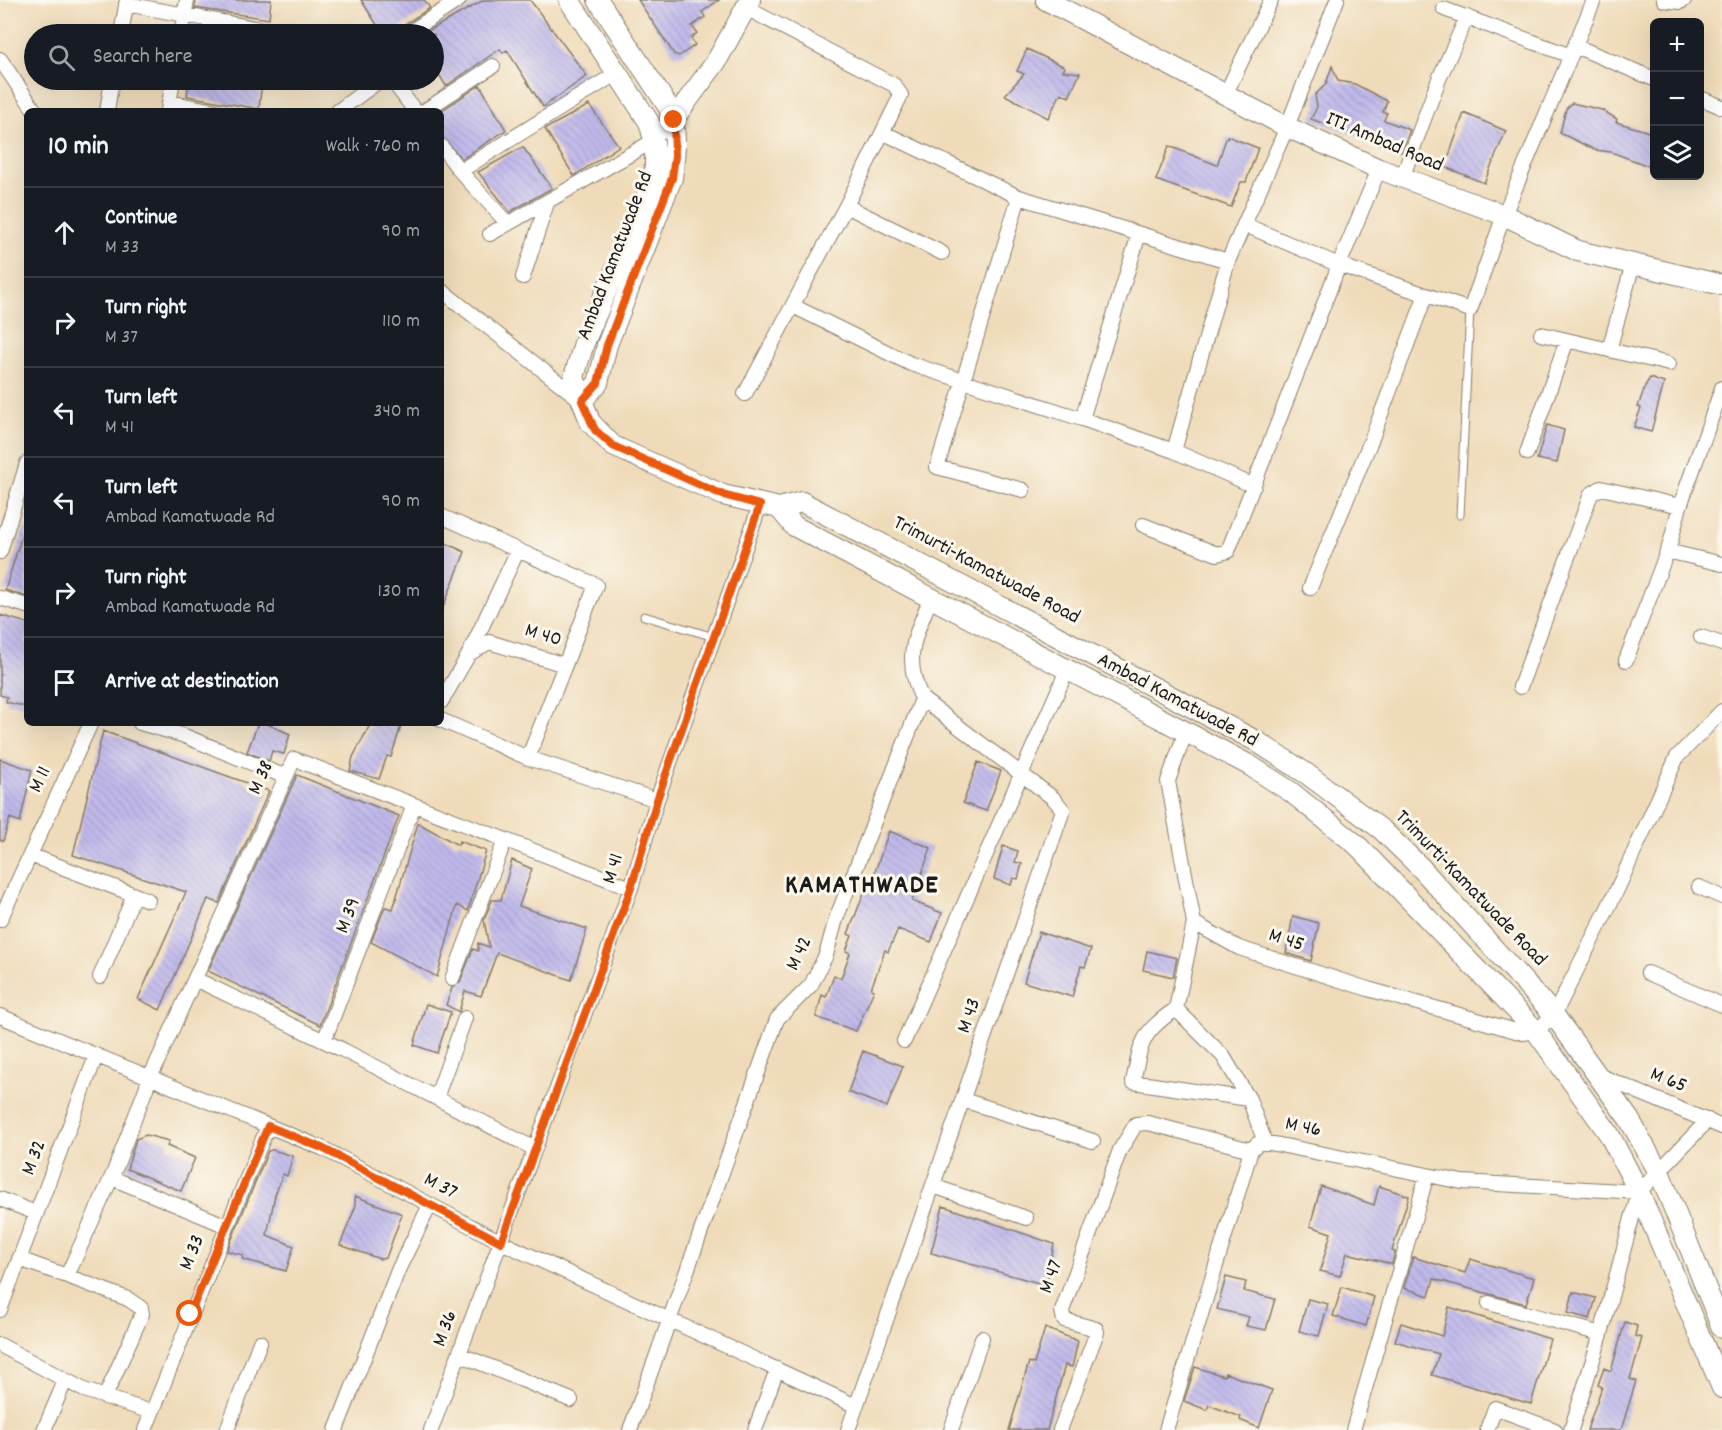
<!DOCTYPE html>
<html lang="en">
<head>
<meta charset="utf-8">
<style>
  :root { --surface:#171b24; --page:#20242c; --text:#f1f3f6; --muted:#9ea1a6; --line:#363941 }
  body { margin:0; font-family:Dekko,sans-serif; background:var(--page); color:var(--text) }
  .controls { position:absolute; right:18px; top:18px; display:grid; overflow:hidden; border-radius:9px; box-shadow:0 6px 24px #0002 }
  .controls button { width:54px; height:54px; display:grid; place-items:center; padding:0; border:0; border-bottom:2px solid var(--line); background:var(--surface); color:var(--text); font:30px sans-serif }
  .stop { position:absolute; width:18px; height:18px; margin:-14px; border:4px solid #ea580c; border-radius:50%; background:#fff }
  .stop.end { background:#ea580c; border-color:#fff; box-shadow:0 2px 6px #0008 }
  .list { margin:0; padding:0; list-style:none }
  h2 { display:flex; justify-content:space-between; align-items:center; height:78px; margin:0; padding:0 24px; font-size:26px }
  h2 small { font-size:20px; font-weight:400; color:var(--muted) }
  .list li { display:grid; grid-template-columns:39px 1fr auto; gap:18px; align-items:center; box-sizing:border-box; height:90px; padding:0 24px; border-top:2px solid var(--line) }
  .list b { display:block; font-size:22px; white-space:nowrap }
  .list p { margin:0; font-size:20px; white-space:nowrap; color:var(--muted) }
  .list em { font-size:20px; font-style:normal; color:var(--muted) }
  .icon { flex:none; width:33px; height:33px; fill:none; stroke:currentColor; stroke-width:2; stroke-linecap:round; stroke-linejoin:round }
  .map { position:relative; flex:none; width:1722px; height:1430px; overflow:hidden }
  .search { position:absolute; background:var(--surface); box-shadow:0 6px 24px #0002; left:24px; top:24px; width:420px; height:66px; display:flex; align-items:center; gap:15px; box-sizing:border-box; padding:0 21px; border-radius:33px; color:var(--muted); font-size:22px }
  .panel { position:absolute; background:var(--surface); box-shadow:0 6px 24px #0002; left:24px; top:108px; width:420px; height:618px; border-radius:9px }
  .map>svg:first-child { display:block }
  .building { fill:url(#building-back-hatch) }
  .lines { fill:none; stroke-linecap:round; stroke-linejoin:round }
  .lane-casing { stroke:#867c6a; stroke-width:9 }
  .street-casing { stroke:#867c6a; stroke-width:16 }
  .secondary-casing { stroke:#867c6a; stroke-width:22 }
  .lane { stroke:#fff; stroke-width:7 }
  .street { stroke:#fff; stroke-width:14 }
  .secondary { stroke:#fff; stroke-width:20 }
  .route { stroke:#ea580c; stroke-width:8 }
  .labels { text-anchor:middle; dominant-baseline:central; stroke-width:6; stroke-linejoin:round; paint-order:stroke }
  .street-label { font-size:21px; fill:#1c1c1c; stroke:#fbf7ec }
  .district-label { font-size:27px; font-weight:bold; letter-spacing:1.5px; fill:#1c1c1c; stroke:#fbf7ec }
</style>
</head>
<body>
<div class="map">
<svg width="1722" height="1430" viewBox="0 0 1722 1430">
  <defs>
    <pattern id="building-back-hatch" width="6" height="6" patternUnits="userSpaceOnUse" patternTransform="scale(1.5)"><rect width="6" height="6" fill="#c0b9eb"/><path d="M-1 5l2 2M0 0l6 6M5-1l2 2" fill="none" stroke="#a49ec9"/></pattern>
  </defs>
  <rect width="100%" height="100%" fill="#fbf7ec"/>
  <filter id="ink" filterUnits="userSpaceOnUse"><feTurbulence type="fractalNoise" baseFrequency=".0167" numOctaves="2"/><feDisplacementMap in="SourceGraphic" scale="12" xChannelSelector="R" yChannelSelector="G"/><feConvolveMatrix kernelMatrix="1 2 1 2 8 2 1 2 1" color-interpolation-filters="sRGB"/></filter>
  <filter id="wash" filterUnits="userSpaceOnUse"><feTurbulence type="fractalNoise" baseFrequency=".008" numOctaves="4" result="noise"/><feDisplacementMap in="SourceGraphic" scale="24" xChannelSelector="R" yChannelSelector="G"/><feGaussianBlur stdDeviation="1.35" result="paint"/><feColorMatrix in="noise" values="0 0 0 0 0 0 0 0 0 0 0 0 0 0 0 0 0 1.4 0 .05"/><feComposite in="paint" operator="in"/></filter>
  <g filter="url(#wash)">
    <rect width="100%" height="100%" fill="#efdbb9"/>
    <g id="blocks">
      <path class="building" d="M196,0H271L269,19L195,8Z
        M361,0H424L430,8L402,26L398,34H383Z
        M484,0H530L587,76L543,107L507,50L503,53L500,49L446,86L434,66V34H423Z
        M638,0H719L702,12L705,17L692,26L697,33L691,38L695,45L679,56L674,54Z
        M1027,49L1065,67L1063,71L1080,73L1069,97L1061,93L1048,118L1005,95L1024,74L1017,71Z
        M1332,66L1338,81L1355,84L1387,101L1383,112L1387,113L1384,120L1410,130L1402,152L1311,119L1317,107L1315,95L1326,84Z
        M189,80H262L259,109L187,96Z
        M480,85L506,130L462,159L441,136V111Z
        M1572,103L1602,110L1617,119L1616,122L1649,132L1654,138V168L1611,152L1595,150L1560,133L1566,109Z
        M589,105L619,146L574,176L545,129Z
        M1464,113L1506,131L1484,183L1445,167Z
        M1227,136L1258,148L1246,182H1241L1231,207L1156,180L1169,146L1217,165Z
        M523,147L552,188L510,212L478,172Z
        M1650,378L1664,383L1651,432L1634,427L1641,408L1638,407L1645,386Z
        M1547,425L1564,430L1557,463L1537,459Z
        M24,529L27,530V597L5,590Z
        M441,541L465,552L442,610H441Z
        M0,615L27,623V707L6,702L7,697L0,695Z
        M258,723H265L290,734L284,754L272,751L269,761L247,752Z
        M371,723H402L391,757L387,756L379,779L350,771L353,757Z
        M103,731L269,791L219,903L208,899L160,1010L138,999L186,892L73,855Z
        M0,759L32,770L20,822L10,818L3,841L0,840Z
        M978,762L1001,771L986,811L963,803Z
        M297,775L399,816L320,1025L208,971Z
        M418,823L458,845L459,841L486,851L468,911L457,905L437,977L371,942L385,907L393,909Z
        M889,831L931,848L912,901L942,913L931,942L898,929L888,952L885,950L871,989L874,990L856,1031L816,1017L822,995L826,997L834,976L841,978L850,953L846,951L852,936L848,934L866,888L869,889Z
        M1003,846L1018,851L1015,862L1022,864L1018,879L1013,878L1011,885L994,879Z
        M512,860L532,869L519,906L587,929L571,980L497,953L481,996L465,991L459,1012L446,1005L452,988L460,982L473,949L478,951V943L489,947L484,920L492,900H501Z
        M1293,916L1319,923L1311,961L1286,953Z
        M1039,932L1091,949L1085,967L1081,966L1072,997L1024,982Z
        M1147,951L1177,958L1173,977L1143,970Z
        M426,1004L451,1012L437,1053L414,1045Z
        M863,1051L903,1066L887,1107L848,1092Z
        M146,1135L169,1141L167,1146L195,1158L181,1191L127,1169L136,1139Z
        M273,1150L293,1156L287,1176L283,1174L275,1195L267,1235L294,1246L286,1271L242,1259L243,1255L227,1251L268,1151Z
        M1321,1186L1374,1205L1379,1186L1409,1196L1392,1251L1395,1252L1392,1264L1347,1253L1340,1276L1320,1271L1331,1233L1310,1226Z
        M355,1196L402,1214L386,1258L380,1259L340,1245L355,1208Z
        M943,1206L1054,1244L1046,1285L931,1253Z
        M1413,1257L1465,1273L1470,1259L1534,1278L1526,1304L1434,1279L1429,1296L1404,1288Z
        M1226,1277L1246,1282L1244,1291L1275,1299L1266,1330L1246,1326L1249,1317L1217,1309Z
        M1342,1287L1374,1297L1366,1326L1333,1316Z
        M1573,1292L1596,1298L1590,1319L1568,1313Z
        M1308,1299L1328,1304L1319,1336L1299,1331Z
        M1449,1307L1550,1339L1531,1404L1432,1375L1439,1354L1395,1341L1401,1323L1442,1336Z
        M1625,1322L1637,1326L1635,1336L1642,1338L1630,1379L1636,1381L1621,1430H1587L1602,1387L1598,1385L1604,1368L1611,1371Z
        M1045,1328L1078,1341L1072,1367L1065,1365L1047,1430H1009L1029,1362L1034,1364Z
        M1195,1367L1224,1376L1225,1373L1272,1390L1259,1428L1240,1420L1241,1417L1209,1405L1207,1410L1184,1401Z"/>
    </g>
  </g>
  <g filter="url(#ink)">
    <use href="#blocks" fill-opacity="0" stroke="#867c6a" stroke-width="1.5"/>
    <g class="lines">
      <g class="lane-casing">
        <path id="lane" d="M1460,515L1470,310
          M644,616L714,637"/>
      </g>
      <g class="street-casing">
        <path id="street" d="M1664,0L1680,2L1684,0
          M126,4L271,31
          M1444,9L1571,56
          M121,34L127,0
          M181,34L187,0
          M407,34L459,0
          M1575,46L1654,79
          M0,59L35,111
          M392,80L415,111
          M1225,95L1271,0
          M1700,98L1722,107
          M169,102L215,111
          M168,110L173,80
          M107,111L112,80
          M338,111L380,80
          M424,111L493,66
          M884,133L1019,197L1228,261
          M441,146L460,171L617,73
          M460,171L508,224
          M1402,178L1439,79L1467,17
          M1019,197L937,467L1023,490
          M846,206L942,253
          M1245,225L1339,265L1470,310L1504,215L1594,0
          M490,234L655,140
          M523,277L547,203
          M441,290L582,401
          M793,306L911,364L1082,419L1174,451L1228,261L1287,127L1337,0
          M1541,334L1669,364
          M1609,350L1633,264
          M745,394L846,206L901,95L894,85L746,8
          M1082,419L1139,234
          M1174,451L1254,486
          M1527,453L1567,340
          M441,516L596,585L565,665
          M1143,525L1217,554L1228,551L1339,265L1379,169
          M1667,551L1722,564
          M0,552L27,463
          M1310,588L1372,438L1425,297
          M0,598L27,606
          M1701,637L1722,644
          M469,654L517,552
          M1626,660L1670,544L1680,506
          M1520,687L1591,494L1601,488L1680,506L1722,388
          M441,702L469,654L489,642L565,665L528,758
          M441,720L528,758L657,800
          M140,723L182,735L286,777
          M1186,731L1168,781L1194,923L1239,948L1368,989L1523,1033L1536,1031L1554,1015L1616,892L1677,757L1722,711
          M30,855L148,900
          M1699,887L1722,897
          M0,920L91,723
          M1648,973L1722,1005
          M100,977L134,895
          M195,979L343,1050L535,1149
          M452,979L505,840
          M1176,1009L1223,1056L1249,1099L1133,1082C1141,1043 1141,1032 1176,1009L1194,923
          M0,1016L322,1148L501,1242L856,1406
          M324,1041L414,805
          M904,1041L1067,670
          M1598,1075L1722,1127
          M436,1098L465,1018
          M1249,1099L1265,1142
          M963,1100L1093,1141
          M112,1178L227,1226
          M933,1186L1026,1218
          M0,1199L36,1213
          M19,1259L67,1276
          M1489,1303L1601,1334
          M0,1310L96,1056
          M0,1345L84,1390L151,1412
          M459,1354L571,1400
          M105,1397L142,1314L141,1308L128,1299L67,1276L114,1172L150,1078L294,759L631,888
          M44,1430L65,1381
          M145,1430L268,1126
          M227,1430L260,1342
          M336,1430L399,1268L430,1205
          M431,1430L631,888L657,800L760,505
          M630,1430L777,1019L811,985L826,955L836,919L922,699C903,659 914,638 930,600
          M755,1430L777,1369
          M848,1430L1063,810L1053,798L922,699
          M951,1430L982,1338
          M1060,1430L1097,1332L1096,1329L1064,1320L1062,1311L1120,1150L1136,1124L1148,1123L1251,1150
          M1166,1430L1251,1150L1257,1144L1265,1142L1462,1182L1639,1192
          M1353,1430L1427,1175
          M1487,1430L1495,1408L1555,1430
          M1571,1430L1601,1334L1639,1192L1708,1120"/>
      </g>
      <g class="secondary-casing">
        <path id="secondary" d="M569,0L649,122C656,142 656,158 654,179L584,343L574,377L590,422L613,446L723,495L779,508L794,526L1249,765L1291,792L1358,846L1536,1031L1609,1134L1639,1192L1722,1388
          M1046,0L1287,127L1379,169L1504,215L1578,251L1722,285
          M667,128L716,62L750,0
          M582,401L598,383L607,345L672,178C675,154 678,131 669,108L598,0
          M779,508L802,502L1256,741L1307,774L1382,830L1421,868L1554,1015L1629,1119L1660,1174L1722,1328"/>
      </g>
      <use href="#lane" class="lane"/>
      <use href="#street" class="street"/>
      <use href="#secondary" class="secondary"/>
    </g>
  </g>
  <g class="lines" filter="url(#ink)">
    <path class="route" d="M190,1314L268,1126L322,1148L501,1242L631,888L657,800L760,505L723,495L613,446L595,430L582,401L598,383L607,345L672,178L675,156L674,120"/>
  </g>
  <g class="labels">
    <g class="street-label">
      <text transform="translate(1384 143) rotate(23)">ITI Ambad Road</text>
      <text transform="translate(616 256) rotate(-69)">Ambad Kamatwade Rd</text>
      <text transform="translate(986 571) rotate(28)">Trimurti-Kamatwade Road</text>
      <text transform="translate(543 636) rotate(17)">M 40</text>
      <text transform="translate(1177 701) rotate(28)">Ambad Kamatwade Rd</text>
      <text transform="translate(262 778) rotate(-66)">M 38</text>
      <text transform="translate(41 780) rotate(-65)">M 11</text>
      <text transform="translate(614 869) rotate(-73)">M 41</text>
      <text transform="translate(1470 889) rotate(46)">Trimurti-Kamatwade Road</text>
      <text transform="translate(349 916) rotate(-69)">M 39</text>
      <text transform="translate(1286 941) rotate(18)">M 45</text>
      <text transform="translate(800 954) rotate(-65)">M 42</text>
      <text transform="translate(970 1016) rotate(-71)">M 43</text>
      <text transform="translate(1668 1081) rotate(22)">M 65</text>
      <text transform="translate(1303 1128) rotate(12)">M 46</text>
      <text transform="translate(35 1158) rotate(-69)">M 32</text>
      <text transform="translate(440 1187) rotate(28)">M 37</text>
      <text transform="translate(193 1253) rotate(-68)">M 33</text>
      <text transform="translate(1052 1277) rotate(-70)">M 47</text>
      <text transform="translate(446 1329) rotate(-70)">M 36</text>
    </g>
    <g class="district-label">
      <text x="862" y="886">KAMATHWADE</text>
    </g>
  </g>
</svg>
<div class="controls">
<button>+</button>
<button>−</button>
<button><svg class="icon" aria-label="layers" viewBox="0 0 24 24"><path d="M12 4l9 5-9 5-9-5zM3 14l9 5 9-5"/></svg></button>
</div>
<div class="stop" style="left:190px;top:1314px"></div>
<div class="stop end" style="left:674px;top:120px"></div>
<div class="search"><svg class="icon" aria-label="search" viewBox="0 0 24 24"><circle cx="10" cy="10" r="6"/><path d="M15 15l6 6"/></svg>Search here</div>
<section class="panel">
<h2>10 min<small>Walk · 760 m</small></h2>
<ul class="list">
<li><svg class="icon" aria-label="ahead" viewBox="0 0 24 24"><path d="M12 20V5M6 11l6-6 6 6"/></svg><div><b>Continue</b><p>M 33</p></div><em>90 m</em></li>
<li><svg class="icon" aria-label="right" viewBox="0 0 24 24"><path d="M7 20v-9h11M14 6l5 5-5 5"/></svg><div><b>Turn right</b><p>M 37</p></div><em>110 m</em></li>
<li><svg class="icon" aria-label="left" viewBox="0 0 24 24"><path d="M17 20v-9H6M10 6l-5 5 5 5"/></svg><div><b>Turn left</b><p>M 41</p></div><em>340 m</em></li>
<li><svg class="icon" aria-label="left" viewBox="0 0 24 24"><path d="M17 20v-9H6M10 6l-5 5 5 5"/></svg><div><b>Turn left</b><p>Ambad Kamatwade Rd</p></div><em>90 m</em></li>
<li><svg class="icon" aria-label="right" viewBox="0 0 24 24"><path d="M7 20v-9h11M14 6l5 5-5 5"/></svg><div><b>Turn right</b><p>Ambad Kamatwade Rd</p></div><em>130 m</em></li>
<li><svg class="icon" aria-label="arrive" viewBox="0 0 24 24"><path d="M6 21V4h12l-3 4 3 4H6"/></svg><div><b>Arrive at destination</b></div></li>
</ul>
</section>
</div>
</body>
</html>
